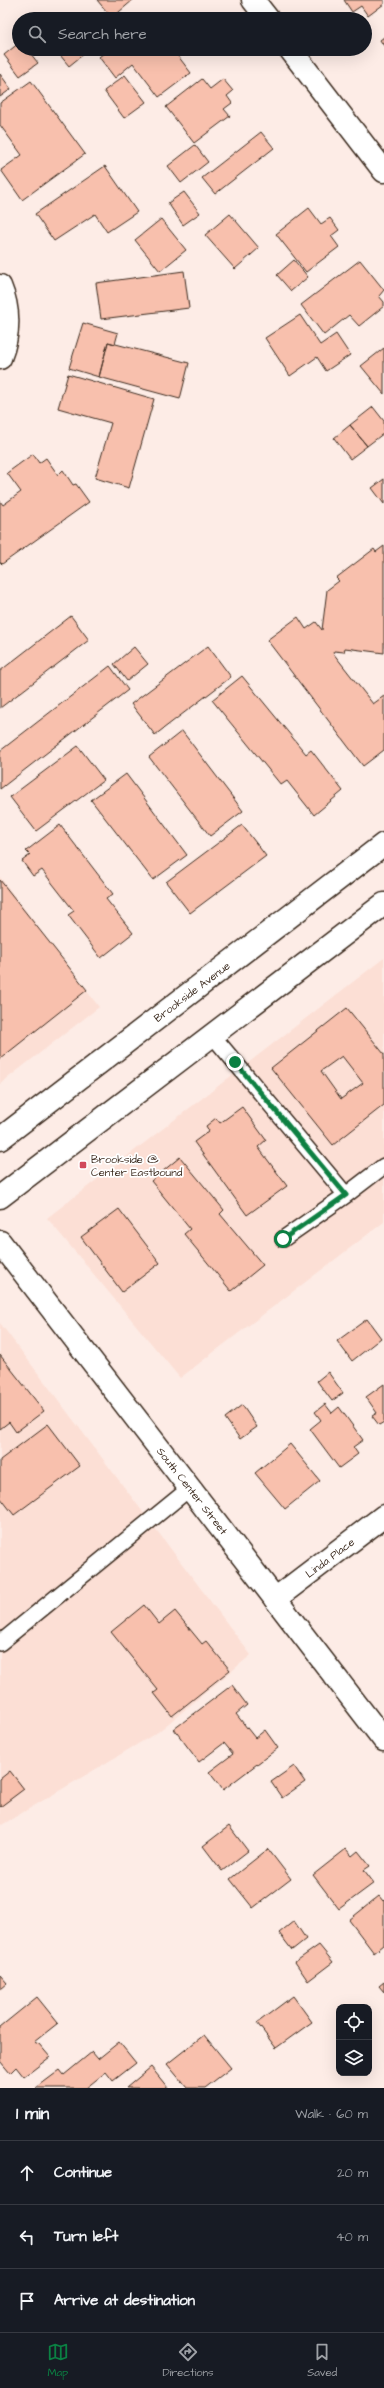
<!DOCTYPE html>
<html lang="en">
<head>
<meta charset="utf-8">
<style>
  :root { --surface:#171b24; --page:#242831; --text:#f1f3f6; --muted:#9ea1a6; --line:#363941; --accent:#0b8043 }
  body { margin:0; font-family:"Architects Daughter",sans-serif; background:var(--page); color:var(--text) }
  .controls { position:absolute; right:12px; bottom:12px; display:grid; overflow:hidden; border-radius:8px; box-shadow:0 4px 16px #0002 }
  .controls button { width:36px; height:36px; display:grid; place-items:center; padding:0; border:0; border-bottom:1px solid var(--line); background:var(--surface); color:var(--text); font:20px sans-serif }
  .stop { position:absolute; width:12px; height:12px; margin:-9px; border:3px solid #0b8043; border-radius:50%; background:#fff }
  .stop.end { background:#0b8043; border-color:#fff; box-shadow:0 1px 4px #0008 }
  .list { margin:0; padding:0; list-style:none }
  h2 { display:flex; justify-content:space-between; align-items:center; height:52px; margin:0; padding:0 16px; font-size:17px }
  h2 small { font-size:13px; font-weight:400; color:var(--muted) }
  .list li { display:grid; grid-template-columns:26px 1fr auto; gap:12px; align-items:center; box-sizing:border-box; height:64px; padding:0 16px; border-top:1px solid var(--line) }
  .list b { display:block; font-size:15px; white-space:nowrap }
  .list em { font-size:13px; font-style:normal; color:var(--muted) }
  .icon { flex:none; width:22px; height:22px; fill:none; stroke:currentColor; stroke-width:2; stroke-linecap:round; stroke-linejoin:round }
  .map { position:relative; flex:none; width:384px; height:2088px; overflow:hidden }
  .search { position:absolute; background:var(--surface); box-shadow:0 4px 16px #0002; left:12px; right:12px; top:12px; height:44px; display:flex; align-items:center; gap:10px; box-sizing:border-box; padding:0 14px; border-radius:22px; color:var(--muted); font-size:15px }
  .sheet { height:244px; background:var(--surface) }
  nav { display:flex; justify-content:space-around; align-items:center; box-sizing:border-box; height:56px; border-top:1px solid var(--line); background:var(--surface); font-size:11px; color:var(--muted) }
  nav a { display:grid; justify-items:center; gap:2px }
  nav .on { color:var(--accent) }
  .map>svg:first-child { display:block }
  .built { fill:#fcdfd5 }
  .building { fill:#f8c0ad; stroke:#3b2a1e; fill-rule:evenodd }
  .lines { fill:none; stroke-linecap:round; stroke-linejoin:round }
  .service-casing { stroke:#3b2a1e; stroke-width:18 }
  .minor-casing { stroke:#3b2a1e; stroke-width:25 }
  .tertiary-casing { stroke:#3b2a1e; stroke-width:25 }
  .secondary-casing { stroke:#3b2a1e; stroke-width:25 }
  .service { stroke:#fff; stroke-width:15 }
  .minor { stroke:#fff; stroke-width:22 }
  .tertiary { stroke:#fff; stroke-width:22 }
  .secondary { stroke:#fff; stroke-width:22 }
  .route { stroke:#0b8043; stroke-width:5 }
  .poi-dot { fill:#d1495b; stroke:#fff; stroke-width:1.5 }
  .labels { text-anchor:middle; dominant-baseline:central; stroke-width:3.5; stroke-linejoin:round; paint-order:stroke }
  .street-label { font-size:11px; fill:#3b2a1e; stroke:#fff }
  .poi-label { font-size:11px; fill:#3b2a1e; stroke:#fff; text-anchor:start }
</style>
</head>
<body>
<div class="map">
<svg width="384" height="2088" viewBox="0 0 384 2088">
  <rect width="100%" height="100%" fill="#fdece6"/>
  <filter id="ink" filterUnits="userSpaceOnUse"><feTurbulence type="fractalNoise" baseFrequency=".025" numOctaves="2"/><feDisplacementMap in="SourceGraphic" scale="8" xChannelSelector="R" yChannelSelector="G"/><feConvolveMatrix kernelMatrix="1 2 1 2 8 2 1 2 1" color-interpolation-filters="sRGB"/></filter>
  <g filter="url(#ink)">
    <path class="built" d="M0,877L99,1007L0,1084Z
      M384,958V1222L180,1378L47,1218Z
      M0,1323L251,1655L158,1732L0,1826Z"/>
    <path class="building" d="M97,0H133L112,18Z
      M344,0H384V4L368,16L361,6L352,12Z
      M179,13L183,19H171Z
      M384,37V46L380,40Z
      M19,43V49H27L38,63L20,76L4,55Z
      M55,49H90L69,66Z
      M109,49H188L178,56L191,73L159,97L133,63L115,78L99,57Z
      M0,74L11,89L0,97Z
      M125,75L146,102L124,118L104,91Z
      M202,79L210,89L223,79L233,91L227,96L232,103L224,109L230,116L194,143L166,107Z
      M31,81L85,154L22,200L1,170L22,155L0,125V103Z
      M261,132L274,148L215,194L202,178Z
      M195,145L208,162L181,183L168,166Z
      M105,166L137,212L107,232L95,214L54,241L35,214Z
      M184,192L200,213L183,225L168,203Z
      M309,208L321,224L330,218L339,230L331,236L339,247L306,272L276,234Z
      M230,214L259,248L235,269L205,235Z
      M161,219L186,250L160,271L135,240Z
      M294,260L308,277L291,291L277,275Z
      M360,260L384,290L379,296L384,302V306L359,326L349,315L324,335L301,305Z
      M184,271L189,308L101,319L96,283Z
      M300,315L320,345L336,334L350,355L326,371L317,357L290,376L265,338Z
      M83,323L118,333L115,344L108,342L99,377L69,368Z
      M108,342L189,363L180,399L99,377Z
      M384,348V394L361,366Z
      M68,374L154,399L129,488L95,478L111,423L58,408Z
      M373,407L384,421V433L367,446L350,425Z
      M350,425L367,446L350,459L334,438Z
      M33,454L39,463L46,458L58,475L63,470L73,485L76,484L89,502L2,564L0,562V501L3,505L21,492L7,473Z
      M384,479V504L372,488Z
      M384,546V653L345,648L344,652L334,651L333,653L373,704L384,696V750L363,766L267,640L298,617L306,629L316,622L322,630L327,590L339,581L336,578L374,549L376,552Z
      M71,616L89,640L0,708V671Z
      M208,646L231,677L155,735L131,704Z
      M134,647L148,664L127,681L114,664Z
      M110,666L128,690L0,789V751Z
      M242,676L306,754L311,750L343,791L314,815L287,781L281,785L212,700Z
      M182,731L243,811L210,836L149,757Z
      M78,746L104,780L36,831L10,797Z
      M126,774L187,855L153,880L91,800Z
      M60,825L113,894L106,899L133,933L101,958L68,915L74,911L42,870L33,876L22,861L30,855L26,851Z
      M242,825L266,856L190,913L166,882Z
      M0,880L87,990L0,1059Z
      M347,1008L384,1054V1105L333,1145L271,1068ZM342,1056L363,1083L341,1099L321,1071Z
      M242,1107L266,1140L258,1147L287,1186L247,1215L194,1142L209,1131L206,1126L216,1118L220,1123Z
      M180,1157L224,1210L220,1214L263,1265L231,1291L184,1234L190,1229L151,1181Z
      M119,1209L160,1263L122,1292L81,1237Z
      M367,1319L381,1338L352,1361L337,1341Z
      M0,1355L44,1411L16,1432L9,1422L0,1429Z
      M328,1372L343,1393L332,1401L317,1381Z
      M384,1384V1422L379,1425L372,1416L377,1413L366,1397Z
      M325,1404L332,1413L339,1407L363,1440L353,1447L358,1454L339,1468L310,1429L321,1420L315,1412Z
      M242,1405L257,1427L240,1439L225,1418Z
      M48,1424L80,1466L14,1515L0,1497V1460Z
      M290,1444L320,1481L285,1509L255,1473Z
      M144,1605L159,1624L175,1611L202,1644L206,1641L230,1670L172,1716L154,1693L158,1690L111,1632Z
      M232,1685L247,1705L236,1714L255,1738L265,1730L278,1748L223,1790L209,1772L233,1754L224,1743L199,1762L174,1729Z
      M294,1766L305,1782L282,1798L271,1782Z
      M10,1771L24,1789L0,1807V1779Z
      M229,1826L248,1851L222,1871L203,1846Z
      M268,1849L291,1879L253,1908L230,1879Z
      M346,1849L352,1856L358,1851L370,1866L364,1870L374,1883L339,1909L313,1875Z
      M379,1896L383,1901L384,1900V1945L374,1953L349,1920Z
      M294,1921L306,1939L292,1950L279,1933Z
      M319,1945L333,1962L308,1981L295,1962Z
      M0,1975L7,1983L0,1989Z
      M384,1982V1992L379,1986Z
      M293,1996L312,2022L276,2048L257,2023Z
      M37,1997L58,2023L34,2042L39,2044L50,2057L24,2077L16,2067L10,2073L0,2061V2027Z
      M204,2035L231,2068L205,2088H187L167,2064Z
      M119,2042L136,2063L113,2081L106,2072L86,2088H36L60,2070L64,2075L92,2052L98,2059Z
      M151,2067L168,2088H126Z"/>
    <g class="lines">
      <g class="service-casing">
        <path id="service" d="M213,1036L346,1195L384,1166
          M283,1239L346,1195
          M0,1643L190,1488"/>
      </g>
      <g class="minor-casing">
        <path id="minor" d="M253,0L268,19
          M290,49L384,171
          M0,286C10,310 9,335 0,358
          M275,1599L384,1516"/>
      </g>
      <g class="tertiary-casing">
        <path id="tertiary" d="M0,1242L384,1740"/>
      </g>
      <g class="secondary-casing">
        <path id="secondary" d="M0,1139L384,844
          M0,1197L384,904"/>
      </g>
      <use href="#service" class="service"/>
      <use href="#minor" class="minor"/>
      <use href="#tertiary" class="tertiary"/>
      <use href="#secondary" class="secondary"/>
    </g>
  </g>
  <g class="lines" filter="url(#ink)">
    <path class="route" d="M235,1062L346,1195L283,1239"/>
  </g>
  <rect class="poi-dot" x="79" y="1161" width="8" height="8" rx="2"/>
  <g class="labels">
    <g class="street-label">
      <text transform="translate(192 992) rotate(-37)">Brookside Avenue</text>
      <text transform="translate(192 1491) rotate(52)">South Center Street</text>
      <text transform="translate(330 1558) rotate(-37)">Linda Place</text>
    </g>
    <g class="poi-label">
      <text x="91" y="1159">Brookside @<tspan x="91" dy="13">Center Eastbound</tspan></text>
    </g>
  </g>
</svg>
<div class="controls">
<button><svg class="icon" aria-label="locate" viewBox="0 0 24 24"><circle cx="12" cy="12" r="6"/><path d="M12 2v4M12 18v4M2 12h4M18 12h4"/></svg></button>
<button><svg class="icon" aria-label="layers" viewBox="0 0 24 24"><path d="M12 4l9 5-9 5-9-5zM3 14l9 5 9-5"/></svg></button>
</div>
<div class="stop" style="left:283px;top:1239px"></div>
<div class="stop end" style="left:235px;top:1062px"></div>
<div class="search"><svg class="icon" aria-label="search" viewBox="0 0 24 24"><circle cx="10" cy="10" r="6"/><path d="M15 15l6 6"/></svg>Search here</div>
</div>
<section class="sheet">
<h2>1 min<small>Walk · 60 m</small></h2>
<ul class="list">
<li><svg class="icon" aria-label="ahead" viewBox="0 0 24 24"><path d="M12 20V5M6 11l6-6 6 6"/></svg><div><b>Continue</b></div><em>20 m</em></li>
<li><svg class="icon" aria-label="left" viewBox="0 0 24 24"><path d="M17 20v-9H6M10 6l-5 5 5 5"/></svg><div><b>Turn left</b></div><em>40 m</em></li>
<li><svg class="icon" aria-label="arrive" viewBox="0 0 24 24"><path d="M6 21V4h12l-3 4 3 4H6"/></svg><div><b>Arrive at destination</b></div></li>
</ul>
</section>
<nav>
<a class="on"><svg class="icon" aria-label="map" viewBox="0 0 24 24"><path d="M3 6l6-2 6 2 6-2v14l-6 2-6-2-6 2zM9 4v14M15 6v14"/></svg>Map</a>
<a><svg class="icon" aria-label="directions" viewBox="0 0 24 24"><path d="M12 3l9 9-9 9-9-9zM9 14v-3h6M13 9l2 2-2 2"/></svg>Directions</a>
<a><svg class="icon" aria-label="saved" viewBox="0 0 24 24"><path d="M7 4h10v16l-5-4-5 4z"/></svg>Saved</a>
</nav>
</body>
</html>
